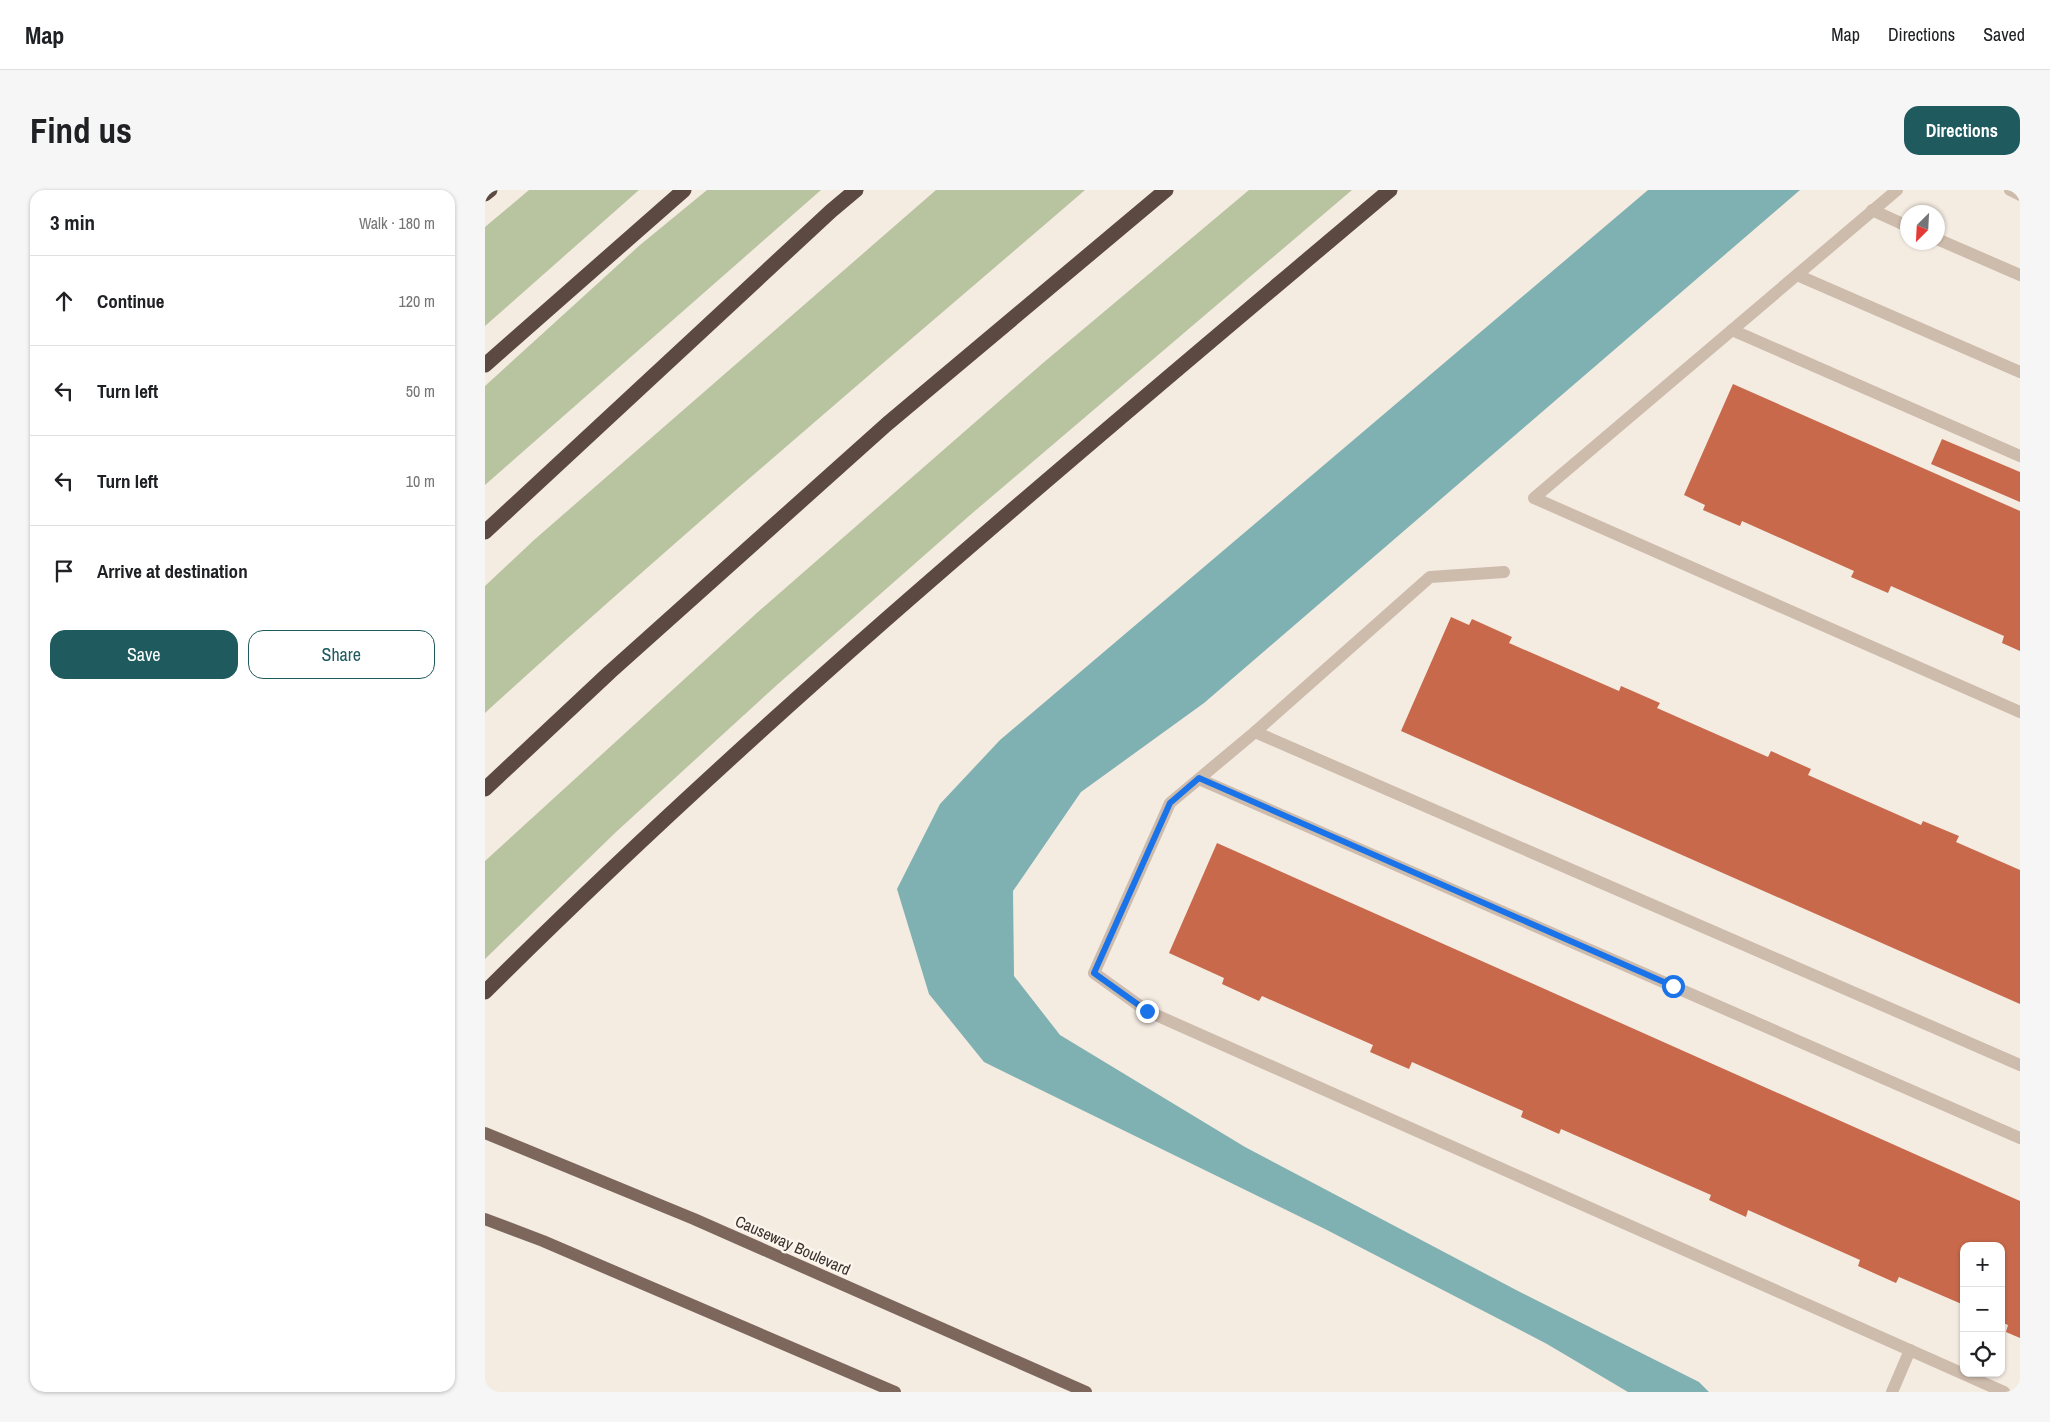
<!DOCTYPE html>
<meta charset="utf-8">
<style>
body{margin:0;font-family:"Archivo Narrow",sans-serif;background:#f6f6f6;color:#202124}
.controls{position:absolute;right:15px;bottom:15px;display:grid;overflow:hidden;border-radius:10px;box-shadow:0 1px 4px #0004}
.controls button{width:45px;height:45px;display:grid;place-items:center;padding:0;border:0;border-bottom:1px solid #e0e0e0;background:#fff;color:#202124;font:25px sans-serif}
.compass{position:absolute;left:1415px;top:15px;width:45px;height:45px;border-radius:50%;background:#fff;box-shadow:0 1px 4px #0004;rotate:204deg}
.stop{position:absolute;width:15px;height:15px;margin:-11px;border:4px solid #1a73e8;border-radius:50%;background:#fff}
.stop.end{background:#1a73e8;border-color:#fff;box-shadow:0 1px 5px #0008}
.list{margin:0;padding:0;list-style:none}
h2{display:flex;justify-content:space-between;align-items:center;height:65px;margin:0;padding:0 20px;font-size:21px}
h2 small{font-size:16px;font-weight:400;color:#757577}
.list li{display:grid;grid-template-columns:32px 1fr auto;gap:15px;align-items:center;box-sizing:border-box;height:90px;padding:0 20px;border-top:1px solid #e0e0e0}
.list b{display:block;font-size:19px;white-space:nowrap}
.list em{font-size:16px;font-style:normal;color:#757577}
.actions{display:flex;gap:10px;padding:15px 20px}
.actions a{flex:1;padding:11px 0;border:1px solid #1f5a5e;border-radius:15px;text-align:center;font-size:18px;color:#1f5a5e}
.actions .main{background:#1f5a5e;color:#fff}
.icon{flex:none;width:28px;height:28px;fill:none;stroke:currentColor;stroke-width:2;stroke-linecap:round;stroke-linejoin:round}
.map{position:relative;flex:none;width:1535px;height:1202px;overflow:hidden;border-radius:15px}
header{display:flex;align-items:center;gap:30px;box-sizing:border-box;height:70px;padding:0 25px;background:#fff;border-bottom:1px solid #e0e0e0}
header strong{font-size:24px}
nav{display:flex;gap:28px;margin-inline-start:auto;font-size:18px}
.intro{display:flex;align-items:center;justify-content:space-between;box-sizing:border-box;height:120px;padding:0 30px}
h1{margin:0;font-size:35px}
.button{padding:12px 22px;border-radius:15px;background:#1f5a5e;color:#fff;font-size:18px;font-weight:700}
main{display:flex;gap:30px;padding:0 30px}
aside{flex:1;background:#fff;border-radius:15px;box-shadow:0 1px 4px #0004}
.map>svg:first-child{display:block}
.green{fill:#b8c4a0}
.water{fill:#7fb0b2}
.building{fill:#c8694b}
.lines{fill:none;stroke-linecap:round;stroke-linejoin:round}
.minor{stroke:#cdbbac;stroke-width:12}
.major{stroke:#7d675c;stroke-width:12}
.highway{stroke:#5c4a42;stroke-width:15}
.route{stroke:#1a73e8;stroke-width:6}
.labels{text-anchor:middle;dominant-baseline:central;stroke-width:5;stroke-linejoin:round;paint-order:stroke}
.street-label{font-size:16px;fill:#3b302b;stroke:#fbf5ee}
</style>
<header>
<strong>Map</strong>
<nav><a>Map</a><a>Directions</a><a>Saved</a></nav>
</header>
<div class="intro"><h1>Find us</h1><a class="button">Directions</a></div>
<main>
<aside>
<h2>3 min<small>Walk · 180 m</small></h2>
<ul class="list">
<li><svg class="icon" aria-label="ahead" viewBox="0 0 24 24"><path d="M12 20V5M6 11l6-6 6 6"/></svg><div><b>Continue</b></div><em>120 m</em></li>
<li><svg class="icon" aria-label="left" viewBox="0 0 24 24"><path d="M17 20v-9H6M10 6l-5 5 5 5"/></svg><div><b>Turn left</b></div><em>50 m</em></li>
<li><svg class="icon" aria-label="left" viewBox="0 0 24 24"><path d="M17 20v-9H6M10 6l-5 5 5 5"/></svg><div><b>Turn left</b></div><em>10 m</em></li>
<li><svg class="icon" aria-label="arrive" viewBox="0 0 24 24"><path d="M6 21V4h12l-3 4 3 4H6"/></svg><div><b>Arrive at destination</b></div></li>
</ul>
<div class="actions"><a class="main">Save</a><a>Share</a></div>
</aside>
<div class="map">
<svg width="1535" height="1202" viewBox="0 0 1535 1202">
<rect width="100%" height="100%" fill="#f4ebe1"/>
<g class="green">
<polygon points="44,0 154,0 0,136 0,37"/>
<polygon points="222,0 336,0 0,295 0,196 155,55"/>
<path d="M451 0H600C399 173 196 344 0 523V396L49 350Z"/>
<polygon points="764,0 867,0 484,326 293,494 131,642 0,769 0,671 274,421 558,173"/>
</g>
<polygon class="water" points="1163,0 1315,0 719,513 596,602 528,701 529,786 575,845 760,957 1033,1101 1214,1192 1224,1202 1143,1202 1062,1154 840,1039 499,872 444,804 412,699 455,614 515,550"/>
<g class="building">
<polygon points="1248,194 1535,321 1535,461 1517,453 1519,446 1406,396 1403,403 1366,387 1369,381 1257,331 1255,336 1218,320 1220,315 1199,305"/>
<polygon points="1457,249 1535,282 1535,312 1446,274"/>
<polygon points="966,427 984,435 987,429 1027,447 1024,453 1134,501 1136,496 1175,513 1172,518 1283,567 1286,561 1326,579 1323,585 1436,635 1438,631 1474,646 1471,652 1535,680 1535,814 916,541"/>
<polygon points="732,653 1535,1011 1535,1148 1521,1142 1523,1135 1516,1132 1516,1056 1479,1056 1479,1115 1414,1087 1411,1093 1373,1076 1375,1070 1263,1020 1261,1027 1224,1010 1226,1005 1076,939 1074,944 1036,927 1038,921 927,872 924,879 885,862 888,855 777,806 774,811 737,794 739,788 684,763"/>
</g>
<g class="lines">
<g class="minor">
<polyline points="1412,0 1049,308 1535,522"/>
<polyline points="1525,0 1535,5"/>
<polyline points="1387,20 1422,36"/>
<polyline points="1452,49 1535,85"/>
<polyline points="1312,85 1535,182"/>
<polyline points="1247,140 1535,266"/>
<polyline points="1019,382 945,387 770,542 685,613 609,783 662,821 1519,1202"/>
<polyline points="770,542 1535,875"/>
<polyline points="714,589 1535,948"/>
<polyline points="1407,1202 1425,1160"/>
</g>
<g class="major">
<polyline points="0,943 209,1029 601,1202"/>
<polyline points="0,1029 58,1051 410,1202"/>
</g>
<g class="highway">
<polyline points="0,4 5,0"/>
<polyline points="0,175 199,0"/>
<polyline points="0,342 346,21 371,0"/>
<polyline points="0,599 125,482 402,234 681,0"/>
<path d="M0 802C286 517 597 260 905 0"/>
</g>
</g>
<g class="lines">
<polyline class="route" points="662,821 609,783 685,613 714,588 1188,796"/>
</g>
<g class="labels">
<g class="street-label">
<text transform="translate(308 1055) rotate(24)">Causeway Boulevard</text>
</g>
</g>
</svg>
<div class="controls">
<button>+</button>
<button>−</button>
<button><svg class="icon" aria-label="locate" viewBox="0 0 24 24"><circle cx="12" cy="12" r="6"/><path d="M12 2v4M12 18v4M2 12h4M18 12h4"/></svg></button>
</div>
<svg class="compass" viewBox="-18 -18 36 36"><path d="M0-13l5 13h-10z" fill="#e53935"/><path d="M0 13l5-13h-10z" fill="#757577"/></svg>
<div class="stop" style="left:1188px;top:796px"></div>
<div class="stop end" style="left:662px;top:821px"></div>
</div>
</main>
